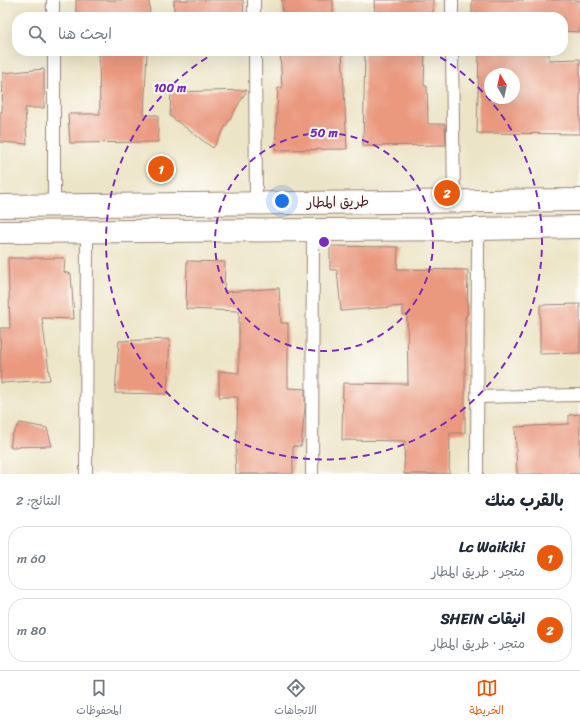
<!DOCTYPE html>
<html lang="ar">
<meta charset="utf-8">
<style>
body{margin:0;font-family:Sriracha,"Playpen Sans Arabic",sans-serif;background:#f6f6f7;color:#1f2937;direction:rtl}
.compass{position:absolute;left:484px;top:68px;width:36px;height:36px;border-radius:50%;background:#fff;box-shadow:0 4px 16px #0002;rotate:351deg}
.you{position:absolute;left:282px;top:201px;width:14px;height:14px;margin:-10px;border:3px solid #fff;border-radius:50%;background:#1a73e8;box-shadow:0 0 0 6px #1a73e833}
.badge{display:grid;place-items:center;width:26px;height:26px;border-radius:50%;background:#ea580c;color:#fff;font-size:13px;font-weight:700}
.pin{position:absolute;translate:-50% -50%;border:2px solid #fff;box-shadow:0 1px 4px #0006}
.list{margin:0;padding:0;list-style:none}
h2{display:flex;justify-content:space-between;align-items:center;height:52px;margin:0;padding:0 16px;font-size:17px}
h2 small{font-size:13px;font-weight:400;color:#747a83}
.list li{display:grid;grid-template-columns:26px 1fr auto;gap:12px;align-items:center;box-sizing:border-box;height:64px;margin:0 8px 8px;padding:0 8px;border:1px solid #e0e1e3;border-radius:16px}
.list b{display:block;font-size:15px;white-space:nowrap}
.list p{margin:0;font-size:13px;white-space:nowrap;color:#747a83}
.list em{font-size:13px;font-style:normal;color:#747a83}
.icon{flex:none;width:22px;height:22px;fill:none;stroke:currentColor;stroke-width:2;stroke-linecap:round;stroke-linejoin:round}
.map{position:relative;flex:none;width:580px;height:474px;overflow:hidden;direction:ltr}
.search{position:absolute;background:#fff;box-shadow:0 4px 16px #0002;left:12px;right:12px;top:12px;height:44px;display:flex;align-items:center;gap:10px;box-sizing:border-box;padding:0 14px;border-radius:16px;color:#747a83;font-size:15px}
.sheet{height:196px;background:#fff}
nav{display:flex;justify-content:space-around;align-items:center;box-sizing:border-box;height:56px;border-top:1px solid #e0e1e3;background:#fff;font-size:11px;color:#747a83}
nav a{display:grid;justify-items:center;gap:2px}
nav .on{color:#ea580c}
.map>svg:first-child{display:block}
.building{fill:#ea997f;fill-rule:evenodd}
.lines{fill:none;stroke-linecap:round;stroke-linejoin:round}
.street-casing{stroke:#9b8278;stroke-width:14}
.highway-casing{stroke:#9b8278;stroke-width:24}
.street{stroke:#fff;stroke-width:12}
.highway{stroke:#fff;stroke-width:22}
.ring{fill:none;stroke:#7b2cbf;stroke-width:2;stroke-dasharray:7 5}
.labels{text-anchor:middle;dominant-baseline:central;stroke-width:4;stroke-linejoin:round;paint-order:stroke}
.street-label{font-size:14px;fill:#4a1f2b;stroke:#fdfcf7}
.centre{fill:#7b2cbf;stroke:#fdfcf7;stroke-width:2}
.ring-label{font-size:12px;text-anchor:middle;font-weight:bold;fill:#7b2cbf;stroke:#fdfcf7;stroke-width:4;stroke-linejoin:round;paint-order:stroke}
</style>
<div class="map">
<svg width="580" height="474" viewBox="0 0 580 474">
<rect width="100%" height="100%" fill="#fdfcf7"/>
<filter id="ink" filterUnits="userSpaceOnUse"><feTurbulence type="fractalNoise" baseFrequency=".025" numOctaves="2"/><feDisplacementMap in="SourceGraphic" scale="8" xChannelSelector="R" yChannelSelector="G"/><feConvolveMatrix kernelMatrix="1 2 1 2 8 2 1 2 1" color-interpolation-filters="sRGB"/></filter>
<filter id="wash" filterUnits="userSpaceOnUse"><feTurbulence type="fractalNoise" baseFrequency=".012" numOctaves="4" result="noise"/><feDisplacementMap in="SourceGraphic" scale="16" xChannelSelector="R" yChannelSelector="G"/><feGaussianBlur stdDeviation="0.9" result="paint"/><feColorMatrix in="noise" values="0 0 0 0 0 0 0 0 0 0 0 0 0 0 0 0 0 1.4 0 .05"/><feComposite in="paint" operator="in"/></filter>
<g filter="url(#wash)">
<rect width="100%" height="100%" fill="#ece4c6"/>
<g id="blocks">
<g class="building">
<polygon points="76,0 149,0 150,17 76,17"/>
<polygon points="174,0 243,0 244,17 174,17"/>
<polygon points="282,0 333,0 333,17 283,17"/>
<polygon points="374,0 433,0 433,13 375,15"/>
<polygon points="472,0 580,0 580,32 563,31 564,17 472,17"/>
<polygon points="99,51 147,51 144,115 158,115 158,142 70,143 68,114 100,114"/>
<polygon points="280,51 342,51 347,149 275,150 278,88 282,88"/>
<polygon points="365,51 425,51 424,86 427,86 428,124 445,124 446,145 363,146"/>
<path d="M479 51H549V60L580 59V134L477 133ZM490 74H514V98H490Z"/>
<polygon points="44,69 44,108 25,108 27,144 0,142 0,112 2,112 3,73"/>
<polygon points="247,90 213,148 170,116 171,92"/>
<polygon points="330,246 398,247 397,269 468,270 467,316 465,316 465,433 450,433 449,474 404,474 405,441 342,440 343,383 408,384 407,315 403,315 403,306 341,311 337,270 330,270"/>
<polygon points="8,258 65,258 64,272 71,274 74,319 42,318 50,380 1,383 0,328 10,328"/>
<polygon points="187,261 225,262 224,292 279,288 281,323 288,323 288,388 305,389 305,407 301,446 293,446 293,474 236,474 235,455 236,455 238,397 219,397 219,371 239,373 239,311 186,309"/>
<polygon points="580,304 580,353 540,354 540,305"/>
<polygon points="170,339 167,394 115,393 119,341"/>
<polygon points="580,414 580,474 517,474 515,427 569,424 569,415"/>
<polygon points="20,423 47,428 52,446 10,447 12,435"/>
</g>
</g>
</g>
<g filter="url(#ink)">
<use href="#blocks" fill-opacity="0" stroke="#9b8278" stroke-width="1"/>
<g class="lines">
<defs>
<g id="street">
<polyline points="53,0 53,17"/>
<polyline points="254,0 254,17"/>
<polyline points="452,0 452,17"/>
<polyline points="54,51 54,206"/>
<polyline points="255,51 256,203"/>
<polyline points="452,51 454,201"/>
<polyline points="477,397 580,395"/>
<polyline points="86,474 87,232"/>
<polyline points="312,474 313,230"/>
<polyline points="477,474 478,229"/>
</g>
<g id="highway">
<polyline points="0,206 580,200"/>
<polyline points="0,232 478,229 580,227"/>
</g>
</defs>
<use href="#street" class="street-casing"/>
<use href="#highway" class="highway-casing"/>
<use href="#street" class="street"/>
<use href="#highway" class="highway"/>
</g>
</g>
<g class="ring">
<circle cx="324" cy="242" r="109"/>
<path d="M430 51A218 218 0 1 1 218 51"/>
</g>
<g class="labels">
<g class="street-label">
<text transform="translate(338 202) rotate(-1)">طريق المطار</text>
</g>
</g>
<circle cx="324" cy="242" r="6" class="centre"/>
<g class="ring-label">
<text x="170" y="92">100 m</text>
<text x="324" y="137">50 m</text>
</g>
</svg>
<svg class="compass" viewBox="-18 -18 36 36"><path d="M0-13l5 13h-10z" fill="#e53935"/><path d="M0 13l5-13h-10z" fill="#747a83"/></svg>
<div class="you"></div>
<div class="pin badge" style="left:161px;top:169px">1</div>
<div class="pin badge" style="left:447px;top:193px">2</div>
<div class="search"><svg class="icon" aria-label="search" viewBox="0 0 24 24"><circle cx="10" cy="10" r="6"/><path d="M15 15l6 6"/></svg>ابحث هنا</div>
</div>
<section class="sheet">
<h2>بالقرب منك<small>النتائج: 2</small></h2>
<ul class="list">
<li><span class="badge">1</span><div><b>Lc Waikiki</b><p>متجر · طريق المطار</p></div><em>60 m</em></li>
<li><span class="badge">2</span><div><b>انيقات SHEIN</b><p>متجر · طريق المطار</p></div><em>80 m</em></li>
</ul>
</section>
<nav>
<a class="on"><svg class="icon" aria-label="map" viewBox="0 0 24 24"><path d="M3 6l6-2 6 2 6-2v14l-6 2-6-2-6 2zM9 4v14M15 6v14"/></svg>الخريطة</a>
<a><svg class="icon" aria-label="directions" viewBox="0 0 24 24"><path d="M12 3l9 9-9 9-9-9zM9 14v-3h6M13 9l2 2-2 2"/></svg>الاتجاهات</a>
<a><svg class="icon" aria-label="saved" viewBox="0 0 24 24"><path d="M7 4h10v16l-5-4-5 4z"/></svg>المحفوظات</a>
</nav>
